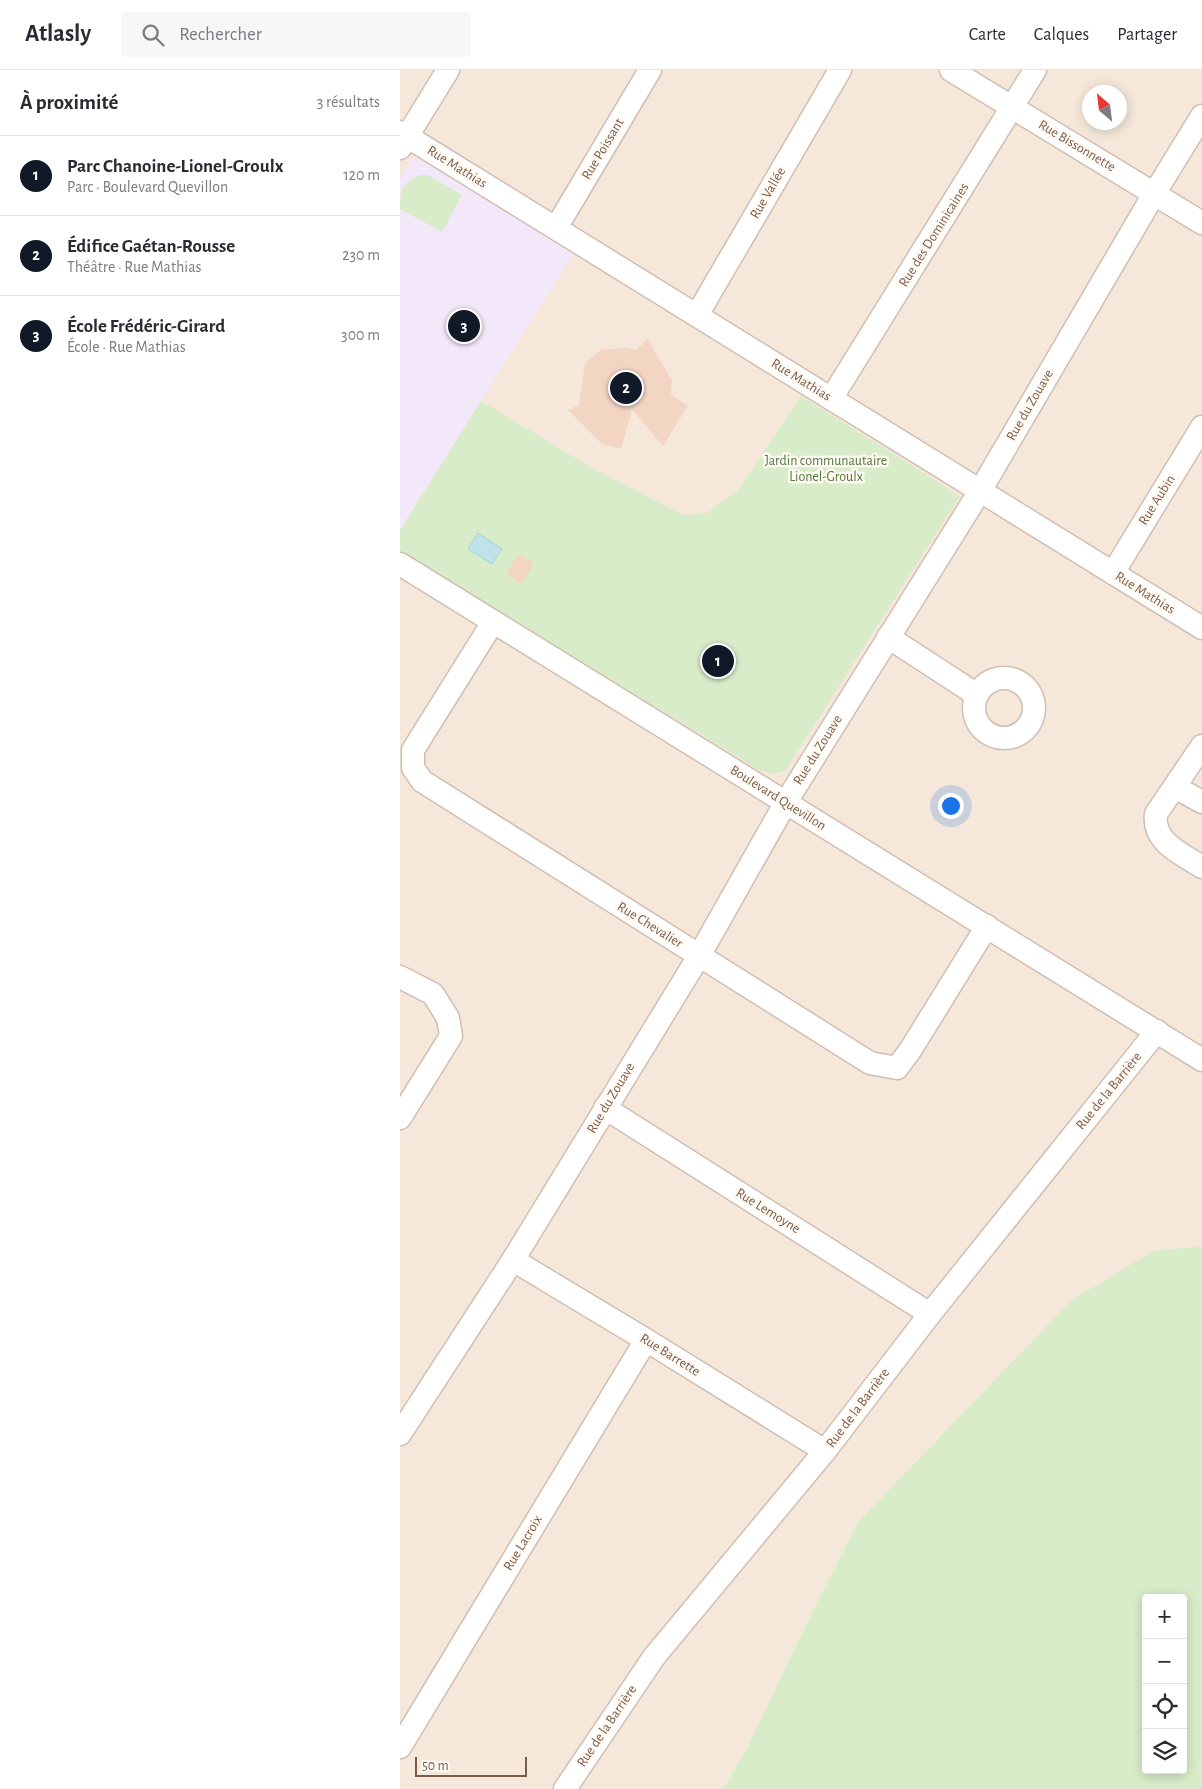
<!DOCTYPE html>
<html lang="fr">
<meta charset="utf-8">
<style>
body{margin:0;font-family:"Alegreya Sans",sans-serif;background:#f7f7f7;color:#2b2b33}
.controls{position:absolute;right:15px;bottom:15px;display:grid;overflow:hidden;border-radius:5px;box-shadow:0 2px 12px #0003}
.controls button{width:45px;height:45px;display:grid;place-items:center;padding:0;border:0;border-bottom:1px solid #e1e1e2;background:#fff;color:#2b2b33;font:25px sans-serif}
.compass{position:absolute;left:682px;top:15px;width:45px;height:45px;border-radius:50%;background:#fff;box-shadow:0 2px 12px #0003;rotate:332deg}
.scale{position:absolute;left:15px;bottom:12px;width:112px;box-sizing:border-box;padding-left:5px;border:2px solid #7a5c4d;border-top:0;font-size:14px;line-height:18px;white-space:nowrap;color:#7a5c4d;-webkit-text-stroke:4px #fffaf3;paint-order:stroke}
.you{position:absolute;left:550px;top:735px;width:18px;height:18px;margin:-12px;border:4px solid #fff;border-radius:50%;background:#1a73e8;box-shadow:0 0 0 8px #1a73e833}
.badge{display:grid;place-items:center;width:32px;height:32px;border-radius:50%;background:#111827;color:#fff;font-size:16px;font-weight:700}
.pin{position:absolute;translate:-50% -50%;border:2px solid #fff;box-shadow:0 1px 5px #0006}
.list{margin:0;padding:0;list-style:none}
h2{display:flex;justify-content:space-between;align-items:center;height:65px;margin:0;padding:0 20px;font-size:21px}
h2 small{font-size:16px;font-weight:400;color:#7c7c81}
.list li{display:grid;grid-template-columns:32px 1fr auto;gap:15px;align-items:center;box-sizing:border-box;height:80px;padding:0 20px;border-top:1px solid #e1e1e2}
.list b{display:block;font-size:19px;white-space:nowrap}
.list p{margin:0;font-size:16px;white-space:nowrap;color:#7c7c81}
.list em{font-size:16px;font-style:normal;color:#7c7c81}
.icon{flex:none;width:28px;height:28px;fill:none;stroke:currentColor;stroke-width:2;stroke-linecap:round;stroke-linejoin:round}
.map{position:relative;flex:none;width:802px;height:1719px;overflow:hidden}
header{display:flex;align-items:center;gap:30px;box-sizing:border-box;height:70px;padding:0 25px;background:#fff;border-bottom:1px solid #e1e1e2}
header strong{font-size:24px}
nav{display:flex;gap:28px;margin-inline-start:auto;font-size:18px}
.search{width:350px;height:45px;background:#f7f7f7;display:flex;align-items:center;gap:12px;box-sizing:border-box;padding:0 18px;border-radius:5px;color:#7c7c81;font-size:19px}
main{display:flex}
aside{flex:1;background:#fff}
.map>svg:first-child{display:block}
.residential{fill:#f5e8da;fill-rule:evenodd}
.education{fill:#f3e8fa}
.green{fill:#d8ecc9;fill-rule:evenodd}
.water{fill:#bfe3e8;stroke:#a5d3da}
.building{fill:#f3d5c3}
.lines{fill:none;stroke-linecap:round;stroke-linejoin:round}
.minor-casing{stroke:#d1beb0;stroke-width:25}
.minor{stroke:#fff;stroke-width:22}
.labels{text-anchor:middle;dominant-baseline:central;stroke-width:5;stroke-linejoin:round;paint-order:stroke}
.street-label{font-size:14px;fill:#7a5c4d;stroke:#fffaf3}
.park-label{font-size:14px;fill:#537a41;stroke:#fffaf3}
</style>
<header>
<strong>Atlasly</strong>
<div class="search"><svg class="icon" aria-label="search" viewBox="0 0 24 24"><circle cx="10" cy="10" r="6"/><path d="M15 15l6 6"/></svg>Rechercher</div>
<nav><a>Carte</a><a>Calques</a><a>Partager</a></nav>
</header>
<main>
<aside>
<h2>À proximité<small>3 résultats</small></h2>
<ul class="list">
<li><span class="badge">1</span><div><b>Parc Chanoine-Lionel-Groulx</b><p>Parc · Boulevard Quevillon</p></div><em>120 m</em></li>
<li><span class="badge">2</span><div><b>Édifice Gaétan-Rousse</b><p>Théâtre · Rue Mathias</p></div><em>230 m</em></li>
<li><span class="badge">3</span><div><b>École Frédéric-Girard</b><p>École · Rue Mathias</p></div><em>300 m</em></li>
</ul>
</aside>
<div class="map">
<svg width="802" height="1719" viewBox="0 0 802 1719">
<rect width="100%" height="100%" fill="#fdf6ec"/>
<path class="residential" d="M0 0H802V1176L753 1181 458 1452 415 1536 348 1676 323 1719H0ZM690 22H720V52H690Z"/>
<polygon class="education" points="14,86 175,181 0,460 0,109"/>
<g class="green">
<path d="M20 105H28L62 125 42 162 0 139C0 119 1 114 20 105Z"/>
<polygon points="401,326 560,426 385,701 374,704 361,701 0,482 0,460 81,331 197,401 284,445 307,443 338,420"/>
<path d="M802 1176V1719H323L348 1676 415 1536 458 1452 672 1230 753 1181ZM746 1528H783V1700H746Z"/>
</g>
<polygon class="water" points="78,463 102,479 92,494 68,479"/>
<g class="building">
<polygon points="247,269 272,310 271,325 288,336 263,376 232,339 221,379 202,374 168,340 179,335 185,293 201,280 225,278 237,280"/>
<polygon points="118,484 134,493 122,514 106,504"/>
</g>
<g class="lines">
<defs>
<g id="minor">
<polyline points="551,0 802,153"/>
<polyline points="0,62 802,558"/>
<polyline points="0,78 48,0"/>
<polyline points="156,158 250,0"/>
<polyline points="297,245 440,0"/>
<polyline points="431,329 635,0"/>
<polyline points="0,494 802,990"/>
<polyline points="713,503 802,357"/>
<polyline points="93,552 13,680 13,698 22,711 470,993 497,998 511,979 587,856"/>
<polyline points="488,567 577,625"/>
<circle cx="604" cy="638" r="30"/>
<path d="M802 676 756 744C752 772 782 784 802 797"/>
<polyline points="775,717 802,732"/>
<polyline points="0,907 33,924 48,948 51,966 0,1048"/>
<polyline points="205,1038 530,1244"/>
<polyline points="113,1190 246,1270 425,1381"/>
<polyline points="0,1364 113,1190 299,886 386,732 580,421 754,124 802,46"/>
<polyline points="0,1677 246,1270"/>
<polyline points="165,1719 254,1587 425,1381 530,1244 757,961"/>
</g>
</defs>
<use href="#minor" class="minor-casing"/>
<use href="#minor" class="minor"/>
</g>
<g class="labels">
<g class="street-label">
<text transform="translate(677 76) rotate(31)">Rue Bissonnette</text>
<text transform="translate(203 79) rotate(-59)">Rue Poissant</text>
<text transform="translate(57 97) rotate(32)">Rue Mathias</text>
<text transform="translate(368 123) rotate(-60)">Rue Vallée</text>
<text transform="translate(534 165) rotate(-58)">Rue des Dominicaines</text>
<text transform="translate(401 310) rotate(32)">Rue Mathias</text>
<text transform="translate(630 335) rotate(-60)">Rue du Zouave</text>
<text transform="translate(757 430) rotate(-58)">Rue Aubin</text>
<text transform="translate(745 523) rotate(32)">Rue Mathias</text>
<text transform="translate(418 680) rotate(-58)">Rue du Zouave</text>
<text transform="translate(378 728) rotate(32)">Boulevard Quevillon</text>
<text transform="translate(250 855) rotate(32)">Rue Chevalier</text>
<text transform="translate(709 1021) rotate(-51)">Rue de la Barrière</text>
<text transform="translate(211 1028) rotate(-59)">Rue du Zouave</text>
<text transform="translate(368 1141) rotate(32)">Rue Lemoyne</text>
<text transform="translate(270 1285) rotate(32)">Rue Barrette</text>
<text transform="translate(458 1338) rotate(-53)">Rue de la Barrière</text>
<text transform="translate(123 1473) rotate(-59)">Rue Lacroix</text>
<text transform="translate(207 1656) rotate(-56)">Rue de la Barrière</text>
</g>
<g class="park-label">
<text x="426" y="391">Jardin communautaire<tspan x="426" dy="16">Lionel-Groulx</tspan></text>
</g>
</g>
</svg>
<div class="controls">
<button>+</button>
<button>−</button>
<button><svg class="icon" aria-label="locate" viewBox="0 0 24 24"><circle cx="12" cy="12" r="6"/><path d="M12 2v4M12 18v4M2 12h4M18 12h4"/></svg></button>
<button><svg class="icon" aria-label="layers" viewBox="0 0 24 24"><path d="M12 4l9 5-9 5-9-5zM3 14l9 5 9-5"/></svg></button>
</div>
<svg class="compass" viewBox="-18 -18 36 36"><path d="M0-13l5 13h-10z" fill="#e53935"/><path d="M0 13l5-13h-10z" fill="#7c7c81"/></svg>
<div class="scale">50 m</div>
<div class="you"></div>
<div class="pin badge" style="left:318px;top:591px">1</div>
<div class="pin badge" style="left:226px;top:318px">2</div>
<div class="pin badge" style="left:64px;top:256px">3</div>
</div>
</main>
